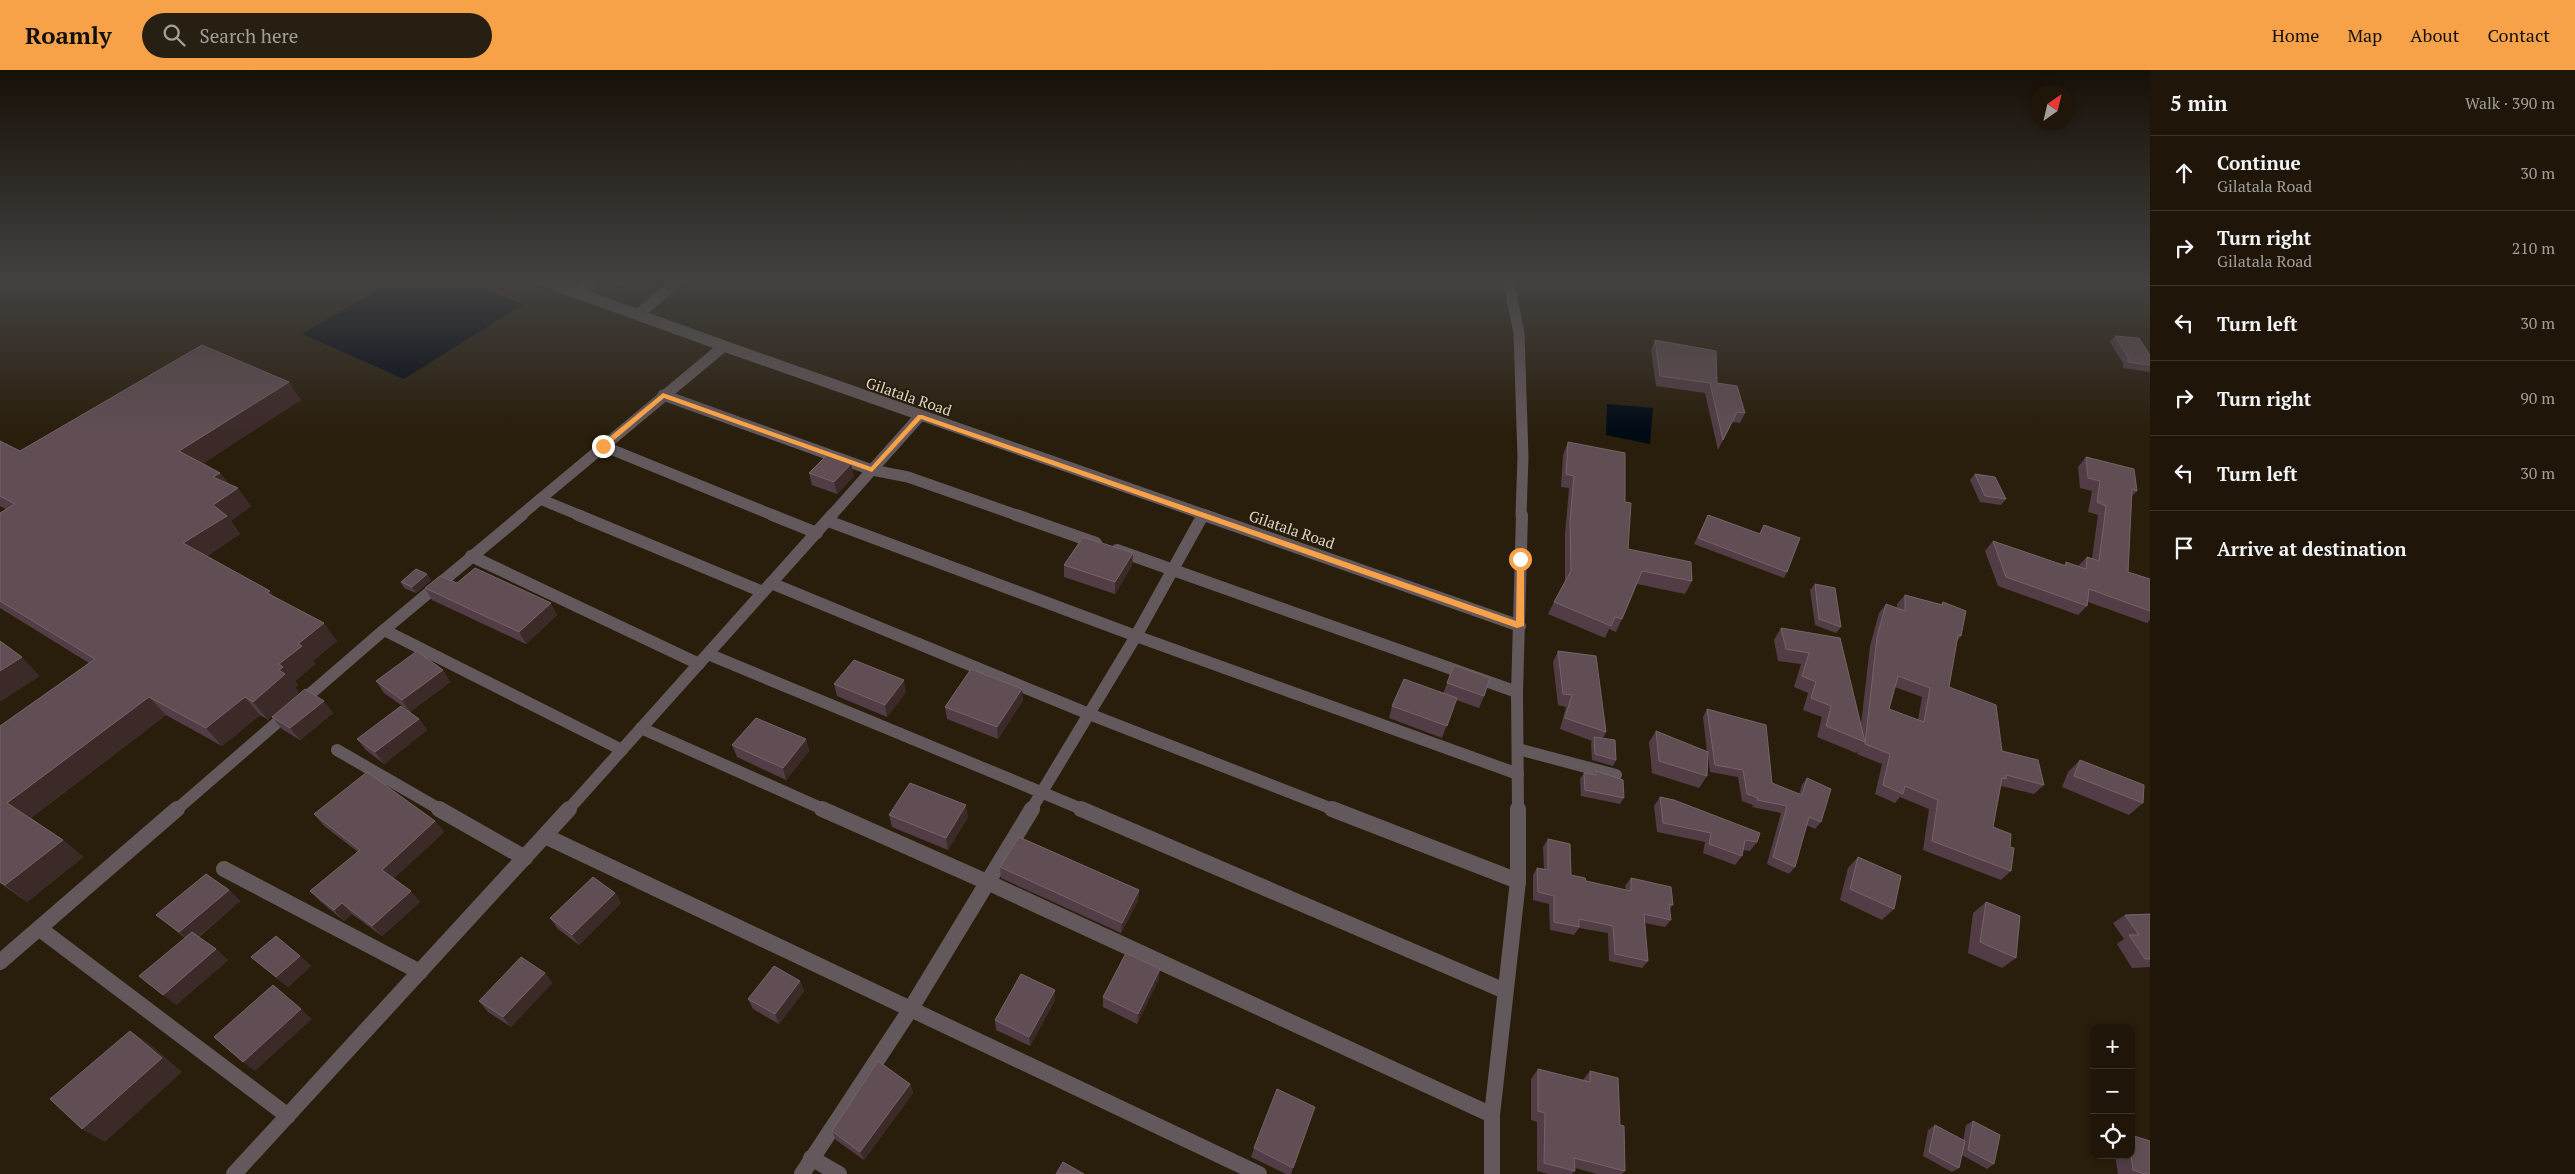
<!DOCTYPE html>
<meta charset="utf-8">
<style>
body{margin:0;font-family:"PT Serif",serif;background:#271f12;color:#f1f3f6}
.controls{position:absolute;right:15px;bottom:15px;display:grid;overflow:hidden;border-radius:10px;box-shadow:0 2px 8px #0003}
.controls button{width:45px;height:45px;display:grid;place-items:center;padding:0;border:0;border-bottom:1px solid #3c352a;background:#1f1609;color:#f1f3f6;font:25px sans-serif}
.compass{position:absolute;left:2030px;top:15px;width:45px;height:45px;border-radius:50%;background:#1f1609;box-shadow:0 2px 8px #0003;rotate:34deg}
.stop{position:absolute;width:15px;height:15px;margin:-11px;border:4px solid #f7a149;border-radius:50%;background:#fff}
.stop.end{background:#f7a149;border-color:#fff;box-shadow:0 1px 5px #0008}
.list{margin:0;padding:0;list-style:none}
h2{display:flex;justify-content:space-between;align-items:center;height:65px;margin:0;padding:0 20px;font-size:21px}
h2 small{font-size:16px;font-weight:400;color:#a19f9c}
.list li{display:grid;grid-template-columns:32px 1fr auto;gap:15px;align-items:center;box-sizing:border-box;height:75px;padding:0 20px;border-top:1px solid #3c352a}
.list b{display:block;font-size:19px;white-space:nowrap}
.list p{margin:0;font-size:16px;white-space:nowrap;color:#a19f9c}
.list em{font-size:16px;font-style:normal;color:#a19f9c}
.icon{flex:none;width:28px;height:28px;fill:none;stroke:currentColor;stroke-width:2;stroke-linecap:round;stroke-linejoin:round}
.map{position:relative;flex:none;width:2150px;height:1104px;overflow:hidden}
header{display:flex;align-items:center;gap:30px;box-sizing:border-box;height:70px;padding:0 25px;background:#f7a149;color:#111}
header strong{font-size:24px}
nav{display:flex;gap:28px;margin-inline-start:auto;font-size:18px}
.search{width:350px;height:45px;background:#271f12;display:flex;align-items:center;gap:12px;box-sizing:border-box;padding:0 18px;border-radius:28px;color:#a19f9c;font-size:19px}
main{display:flex}
aside{flex:1;background:#1f1609}
.map>svg:first-child{display:block}
.water{fill:#000a15}
.lines{fill:none;stroke-linecap:round;stroke-linejoin:round}
.lane{stroke:#63585b;stroke-width:11}
.street-far2{stroke:#63585b;stroke-width:11}
.street-far1{stroke:#63585b;stroke-width:12}
.street{stroke:#63585b;stroke-width:16}
.wall{fill:#523d46;fill-rule:evenodd}
.shaded-wall{fill:#3c2a29}
.building{fill:#614e54;stroke:#756367;fill-rule:evenodd}
.route{fill:#f7a149}
.labels{text-anchor:middle;dominant-baseline:central;stroke-width:4;stroke-linejoin:round;paint-order:stroke}
.street-label{font-size:15px;fill:#ddd6ca;stroke:#291e0c}
</style>
<header>
<strong>Roamly</strong>
<div class="search"><svg class="icon" aria-label="search" viewBox="0 0 24 24"><circle cx="10" cy="10" r="6"/><path d="M15 15l6 6"/></svg>Search here</div>
<nav><a>Home</a><a>Map</a><a>About</a><a>Contact</a></nav>
</header>
<main>
<div class="map">
<svg width="2150" height="1104" viewBox="0 0 2150 1104">
<rect width="100%" height="100%" fill="#291e0c"/>
<g class="water">
<polygon points="396,209 456,209 523,234 404,309 302,264"/>
<polygon points="1607,334 1653,338 1650,374 1606,365"/>
</g>
<g class="lines">
<polyline class="lane" points="639,244 680,209"/>
<g class="street-far2">
<polyline points="1508,209 1519,263 1523,387 1521,446"/>
<polyline points="580,223 593,209"/>
<polyline points="724,276 1208,446"/>
<polyline points="663,325 872,400 908,407 1019,446"/>
<polyline points="603,376 775,446"/>
<polyline points="540,429 581,446"/>
<polyline points="520,446 724,276 539,209"/>
<polyline points="831,446 920,346"/>
<polyline points="1202,446 1203,444"/>
</g>
<g class="street-far1">
<polyline points="578,445 763,522"/>
<polyline points="772,445 817,463"/>
<polyline points="1016,445 1096,473"/>
<polyline points="1204,445 1520,556"/>
<polyline points="828,451 1136,566 1518,704"/>
<polyline points="1117,480 1517,622 1518,740"/>
<polyline points="471,486 699,594"/>
<polyline points="771,513 1089,644 1335,740"/>
<polyline points="384,560 522,445"/>
<polyline points="708,584 1084,740"/>
<polyline points="1517,622 1522,445"/>
<polyline points="641,658 825,740"/>
<polyline points="1518,679 1616,705"/>
<polyline points="337,680 441,740"/>
<polyline points="176,740 384,560 622,680"/>
<polyline points="568,740 832,445"/>
<polyline points="1031,740 1136,566 1203,445"/>
</g>
<g class="street">
<polyline points="439,739 525,788"/>
<polyline points="822,739 987,812 1492,1045"/>
<polyline points="1081,739 1505,921"/>
<polyline points="1332,739 1518,811"/>
<polyline points="545,766 1259,1104"/>
<polyline points="224,799 420,902"/>
<polyline points="40,859 288,1046"/>
<polyline points="0,892 177,739"/>
<polyline points="811,1088 839,1104"/>
<polyline points="234,1104 569,739"/>
<polyline points="802,1104 910,940 1032,739"/>
<polyline points="1492,1104 1492,1045 1518,811 1518,739"/>
</g>
</g>
<g class="wall">
<polygon points="609,209 640,209 631,217 611,214"/>
<polygon points="1038,209 1056,209 1052,213"/>
<polygon points="2115,266 2150,285 2150,302 2123,298 2123,293 2110,272"/>
<polygon points="1655,270 1717,313 1745,343 1740,353 1732,352 1718,380 1705,323 1656,316 1651,280"/>
<polygon points="301,330 203,393 220,403 228,413 251,436 231,451 240,464 207,486 274,527 337,571 313,591 315,594 295,611 298,615 295,617 299,623 268,650 260,645 222,676 166,645 31,748 63,770 83,787 27,832 0,813 0,656 89,593 0,538 0,443 6,439 0,436 0,371 20,381"/>
<polygon points="1568,372 1625,432 1628,479 1692,511 1685,524 1637,514 1622,549 1616,562 1609,559 1605,568 1548,544 1554,532 1565,511 1565,464 1569,418 1561,417 1563,385"/>
<polygon points="2086,387 2137,421 2132,426 2128,502 2150,509 2150,550 2147,553 2088,532 2087,536 2078,545 1998,516 1985,481 1993,471 2064,495 2066,492 2078,496 2087,487 2092,488 2098,445 2088,442 2092,421 2080,418 2078,397"/>
<polygon points="809,403 854,406 837,424 812,415"/>
<polygon points="1975,404 2006,429 2001,435 1980,432 1970,410"/>
<polygon points="1708,445 1759,464 1764,455 1787,502 1784,508 1694,474"/>
<polygon points="1133,483 1132,495 1115,524 1064,507 1064,495"/>
<polygon points="427,504 431,510 416,523 404,518 401,512"/>
<polygon points="1815,514 1841,557 1836,563 1815,555 1810,520"/>
<polygon points="425,518 557,545 526,574 432,530"/>
<path d="M1905 525 1941 534 1943 532 1961 566 1957 571 1949 617 2002 681 2044 715 2034 724 2001 716 1993 757 2010 777 2011 801 2001 810 1923 780 1929 739 1900 727 1895 733 1875 724 1882 694 1857 684 1858 681 1856 683 1817 667 1822 647 1803 640 1808 623 1794 617 1801 594 1778 591 1774 570 1781 558 1840 568 1861 654 1870 576 1879 543 1886 534 1897 538V534ZM1895 617 1922 627 1918 650 1889 639Z"/>
<polygon points="1558,581 1606,662 1603,668 1616,690 1613,696 1592,690 1591,673 1592,671 1560,659 1566,637 1558,635 1553,592"/>
<polygon points="1454,595 1484,626 1479,638 1456,630 1442,668 1389,648 1392,636 1443,624"/>
<polygon points="443,600 450,612 410,642 419,649 427,660 384,694 366,680 357,669 408,640 384,623 376,611"/>
<polygon points="834,614 906,622 887,647 837,626"/>
<polygon points="1023,630 998,669 947,649 945,637"/>
<polygon points="1707,639 1772,713 1799,724 1802,715 1807,708 1821,752 1815,759 1806,755 1795,797 1789,804 1767,794 1781,743 1752,737 1753,735 1742,731 1738,707 1710,702 1708,685 1707,706 1699,718 1652,703 1649,672 1656,661 1707,682 1703,647"/>
<polygon points="333,643 300,670 282,659 272,647"/>
<polygon points="806,669 809,681 786,710 737,687 732,675"/>
<polygon points="2080,690 2143,733 2129,745 2062,717 2068,702"/>
<polygon points="1596,701 1624,728 1620,734 1581,726 1580,709 1584,703 1594,705"/>
<polygon points="1660,727 1757,772 1750,781 1743,780 1742,786 1735,795 1703,783 1705,772 1657,762 1654,736"/>
<polygon points="314,744 435,751 444,762 394,808 420,832 382,866 352,844 344,851 321,832 310,821 358,782 323,755"/>
<polygon points="889,745 968,747 948,780 892,757"/>
<polygon points="1548,769 1571,805 1586,811 1626,820 1625,816 1631,808 1673,835 1670,839 1671,850 1665,857 1645,853 1648,891 1642,898 1609,891 1608,863 1579,858 1574,865 1550,860 1549,834 1533,830 1533,805 1537,798 1544,799 1543,777"/>
<polygon points="1858,787 1894,839 1882,850 1840,830 1848,798"/>
<polygon points="1000,797 1139,820 1138,831 1121,863 1001,808"/>
<polygon points="229,820 240,831 199,867 228,890 176,935 185,868 156,845"/>
<polygon points="615,823 621,833 579,875 558,859 550,848"/>
<polygon points="1986,832 2016,888 2002,898 1968,883 1973,843"/>
<polygon points="2150,844 2150,897 2132,898 2117,874 2124,869 2113,853 2125,845"/>
<polygon points="300,886 311,896 288,917 263,897 251,887"/>
<polygon points="545,903 552,913 511,957 488,942 479,931"/>
<polygon points="1159,909 1137,954 1103,937 1103,927"/>
<polygon points="800,911 804,921 779,954 753,939 748,929"/>
<polygon points="1055,920 1055,930 1030,976 996,960 995,950"/>
<polygon points="1538,999 1583,1010 1590,1001 1620,1055 1625,1101 1622,1104 1597,1104 1575,1098 1575,1101 1572,1104 1548,1104 1537,1101 1537,1052 1531,1050 1531,1009"/>
<polygon points="910,1014 913,1023 864,1090 836,1070 832,1061"/>
<polygon points="1973,1051 1994,1094 1987,1099 1962,1085 1959,1098 1952,1102 1923,1086 1928,1060 1935,1055 1963,1071 1966,1055"/>
<polygon points="1254,1078 1293,1098 1291,1104 1286,1104 1251,1087"/>
<polygon points="2115,1085 2131,1085 2150,1104 2118,1104"/>
</g>
<g class="shaded-wall">
<polygon points="628,209 640,209 631,217"/>
<polygon points="1051,209 1056,209 1052,213"/>
<polygon points="289,312 301,330 193,400 179,381"/>
<polygon points="851,394 854,406 837,424 834,412"/>
<polygon points="220,403 233,421 238,418 251,436 231,451 240,464 198,492 183,473 213,435 213,407"/>
<polygon points="1133,483 1132,495 1115,524 1115,512"/>
<polygon points="427,504 431,510 416,523 412,517"/>
<polygon points="270,521 283,540 267,523"/>
<polygon points="551,533 557,545 526,574 519,562"/>
<polygon points="324,553 337,571 313,591 315,594 295,611 298,615 295,617 299,623 268,650 253,632 279,600 279,594 298,574"/>
<polygon points="22,587 40,606 0,632 0,601"/>
<polygon points="443,600 450,612 410,642 402,630"/>
<polygon points="904,610 906,622 887,647 885,635"/>
<polygon points="1022,619 1023,630 998,669 997,657"/>
<polygon points="149,627 166,645 28,750 7,733"/>
<polygon points="245,627 260,645 222,676 206,658"/>
<polygon points="324,631 333,643 300,670 290,658"/>
<polygon points="419,649 427,660 384,694 375,682"/>
<polygon points="806,669 809,681 786,710 783,698"/>
<polygon points="966,735 968,747 948,780 946,768"/>
<polygon points="435,751 444,762 391,811 382,800"/>
<polygon points="63,770 83,787 27,832 5,815"/>
<polygon points="229,820 240,831 191,873 179,862"/>
<polygon points="1139,820 1138,831 1121,863 1122,853"/>
<polygon points="411,821 420,832 382,866 372,856"/>
<polygon points="615,823 621,833 579,875 572,865"/>
<polygon points="342,833 352,844 344,851 334,840"/>
<polygon points="216,879 228,890 176,935 163,925"/>
<polygon points="300,886 311,896 288,917 276,907"/>
<polygon points="1160,899 1159,909 1137,954 1138,944"/>
<polygon points="545,903 552,913 511,957 503,947"/>
<polygon points="800,911 804,921 779,954 775,944"/>
<polygon points="1055,920 1055,930 1030,976 1029,967"/>
<polygon points="301,939 312,949 255,1001 243,992"/>
<polygon points="130,961 151,975 182,1002 105,1072 82,1059"/>
<polygon points="910,1014 913,1023 864,1090 860,1082"/>
</g>
<g class="building">
<polygon points="2115,266 2139,268 2150,285 2150,295 2128,292 2128,287"/>
<polygon points="1655,270 1716,281 1717,313 1737,316 1745,343 1737,342 1723,370 1710,313 1660,306"/>
<polygon points="202,275 289,312 179,381 220,403 213,407 238,418 213,435 227,446 183,473 270,521 267,523 324,553 298,574 302,576 279,594 283,597 279,600 285,604 253,632 245,627 206,658 149,627 7,733 63,770 5,815 0,812 0,656 95,589 0,531 0,443 15,434 0,426 0,371 20,381"/>
<polygon points="1568,372 1625,383 1625,432 1631,433 1628,479 1691,492 1692,511 1642,501 1622,549 1615,547 1611,556 1554,532 1571,501 1570,451 1574,406 1566,404"/>
<polygon points="827,385 851,394 834,412 809,403"/>
<polygon points="2086,387 2134,399 2137,421 2132,419 2128,502 2150,509 2150,541 2089,519 2087,536 2006,507 1993,471 2066,496 2066,492 2086,499 2087,487 2099,491 2106,436 2097,432 2100,411 2088,408"/>
<polygon points="1975,404 1995,407 2006,429 1985,426"/>
<polygon points="1708,445 1760,464 1764,455 1800,468 1787,502 1698,468"/>
<polygon points="1083,467 1133,483 1115,512 1064,495"/>
<polygon points="475,498 551,533 519,562 425,518 440,506 457,513"/>
<polygon points="416,499 427,504 412,517 401,512"/>
<polygon points="1815,514 1835,518 1841,557 1819,549"/>
<path d="M1905 525 1942 535 1943 532 1966 541 1961 566 1958 565 1949 617 1996 635 2002 681 2038 690 2044 715 2006 705V709L2002 708 1993 757 2011 764 2010 777 2014 778 2011 801 1932 771 1938 730 1905 716 1903 724 1883 715 1890 684 1865 674 1877 567 1886 534 1905 541ZM1898 606 1930 618 1924 652 1889 639Z"/>
<polygon points="1781,558 1840,568 1865,672 1826,656 1831,636 1811,628 1816,612 1802,606 1809,583 1786,579"/>
<polygon points="0,571 22,587 0,601"/>
<polygon points="417,581 443,600 402,630 376,611"/>
<polygon points="1558,581 1596,586 1606,662 1565,648 1572,625 1563,624"/>
<polygon points="854,590 904,610 885,635 834,614"/>
<polygon points="1454,595 1490,608 1484,626 1447,613"/>
<polygon points="971,599 1022,619 997,657 945,637"/>
<polygon points="1404,609 1457,628 1447,656 1392,636"/>
<polygon points="305,619 324,631 290,658 272,647"/>
<polygon points="401,636 419,649 375,682 357,669"/>
<polygon points="1707,639 1766,655 1772,713 1802,725 1807,708 1831,719 1821,752 1809,747 1795,797 1773,787 1787,736 1757,730 1758,728 1747,724 1743,700 1715,695"/>
<polygon points="756,648 806,669 783,698 732,675"/>
<polygon points="1656,661 1708,682 1707,706 1659,691"/>
<polygon points="1594,667 1615,670 1616,690 1595,684"/>
<polygon points="2080,690 2144,715 2143,733 2074,706"/>
<polygon points="1596,701 1623,710 1624,728 1585,720 1584,703 1596,705"/>
<polygon points="367,702 435,751 382,800 411,821 372,856 342,833 334,840 310,821 360,780 314,744"/>
<polygon points="910,713 966,735 946,768 889,745"/>
<polygon points="1660,727 1674,730 1760,763 1757,772 1745,770 1742,786 1709,774 1711,763 1663,753"/>
<polygon points="1019,767 1139,820 1122,853 1000,797"/>
<polygon points="1548,769 1570,774 1571,805 1585,808 1586,811 1631,821 1631,808 1671,817 1673,835 1669,834 1671,850 1644,844 1648,891 1615,884 1613,856 1579,849 1579,857 1554,852 1554,826 1538,822 1537,798 1548,800"/>
<polygon points="1858,787 1901,806 1894,839 1850,819"/>
<polygon points="206,804 229,820 179,862 156,845"/>
<polygon points="593,807 615,823 572,865 550,848"/>
<polygon points="1986,832 2020,846 2016,888 1980,872"/>
<polygon points="2150,844 2150,889 2145,889 2129,865 2139,865 2125,845"/>
<polygon points="192,862 216,879 163,925 139,906"/>
<polygon points="276,866 300,886 276,907 251,887"/>
<polygon points="1126,883 1160,899 1138,944 1103,927"/>
<polygon points="521,887 545,903 503,947 479,931"/>
<polygon points="774,896 800,911 775,944 748,929"/>
<polygon points="1021,904 1055,920 1029,967 995,950"/>
<polygon points="273,915 301,939 243,992 214,967"/>
<polygon points="130,961 162,988 82,1059 50,1029"/>
<polygon points="878,991 910,1014 860,1082 832,1061"/>
<polygon points="1538,999 1590,1012 1590,1001 1618,1008 1620,1055 1624,1056 1625,1101 1574,1088 1575,1101 1544,1093 1545,1043 1538,1041"/>
<polygon points="1277,1019 1315,1037 1293,1098 1254,1078"/>
<polygon points="1973,1051 2000,1065 1994,1094 1968,1080"/>
<polygon points="1935,1055 1965,1071 1959,1098 1929,1082"/>
<polygon points="2131,1065 2150,1071 2150,1104 2145,1104 2133,1100 2131,1085"/>
<polygon points="1063,1092 1084,1104 1056,1104"/>
</g>
<linearGradient id="sky" x2="0" y2="1"><stop stop-color="#171007"/><stop offset="0.58" stop-color="#434140"/><stop offset="1" stop-color="#434140" stop-opacity="0"/></linearGradient>
<rect width="2150" height="363" fill="url(#sky)"/>
<polygon class="route" points="663,323 871,397 918,345 922,345 1516,551 1517,489 1520,486 1524,489 1524,556 1517,558 921,349 872,402 664,328 606,377 601,377 601,374"/>
<g class="labels">
<g class="street-label">
<text transform="translate(909 326) rotate(19)">Gilatala Road</text>
<text transform="translate(1292 459) rotate(19)">Gilatala Road</text>
</g>
</g>
</svg>
<div class="controls">
<button>+</button>
<button>−</button>
<button><svg class="icon" aria-label="locate" viewBox="0 0 24 24"><circle cx="12" cy="12" r="6"/><path d="M12 2v4M12 18v4M2 12h4M18 12h4"/></svg></button>
</div>
<svg class="compass" viewBox="-18 -18 36 36"><path d="M0-13l5 13h-10z" fill="#e53935"/><path d="M0 13l5-13h-10z" fill="#a19f9c"/></svg>
<div class="stop" style="left:1520px;top:489px"></div>
<div class="stop end" style="left:603px;top:376px"></div>
</div>
<aside>
<h2>5 min<small>Walk · 390 m</small></h2>
<ul class="list">
<li><svg class="icon" aria-label="ahead" viewBox="0 0 24 24"><path d="M12 20V5M6 11l6-6 6 6"/></svg><div><b>Continue</b><p>Gilatala Road</p></div><em>30 m</em></li>
<li><svg class="icon" aria-label="right" viewBox="0 0 24 24"><path d="M7 20v-9h11M14 6l5 5-5 5"/></svg><div><b>Turn right</b><p>Gilatala Road</p></div><em>210 m</em></li>
<li><svg class="icon" aria-label="left" viewBox="0 0 24 24"><path d="M17 20v-9H6M10 6l-5 5 5 5"/></svg><div><b>Turn left</b></div><em>30 m</em></li>
<li><svg class="icon" aria-label="right" viewBox="0 0 24 24"><path d="M7 20v-9h11M14 6l5 5-5 5"/></svg><div><b>Turn right</b></div><em>90 m</em></li>
<li><svg class="icon" aria-label="left" viewBox="0 0 24 24"><path d="M17 20v-9H6M10 6l-5 5 5 5"/></svg><div><b>Turn left</b></div><em>30 m</em></li>
<li><svg class="icon" aria-label="arrive" viewBox="0 0 24 24"><path d="M6 21V4h12l-3 4 3 4H6"/></svg><div><b>Arrive at destination</b></div></li>
</ul>
</aside>
</main>
